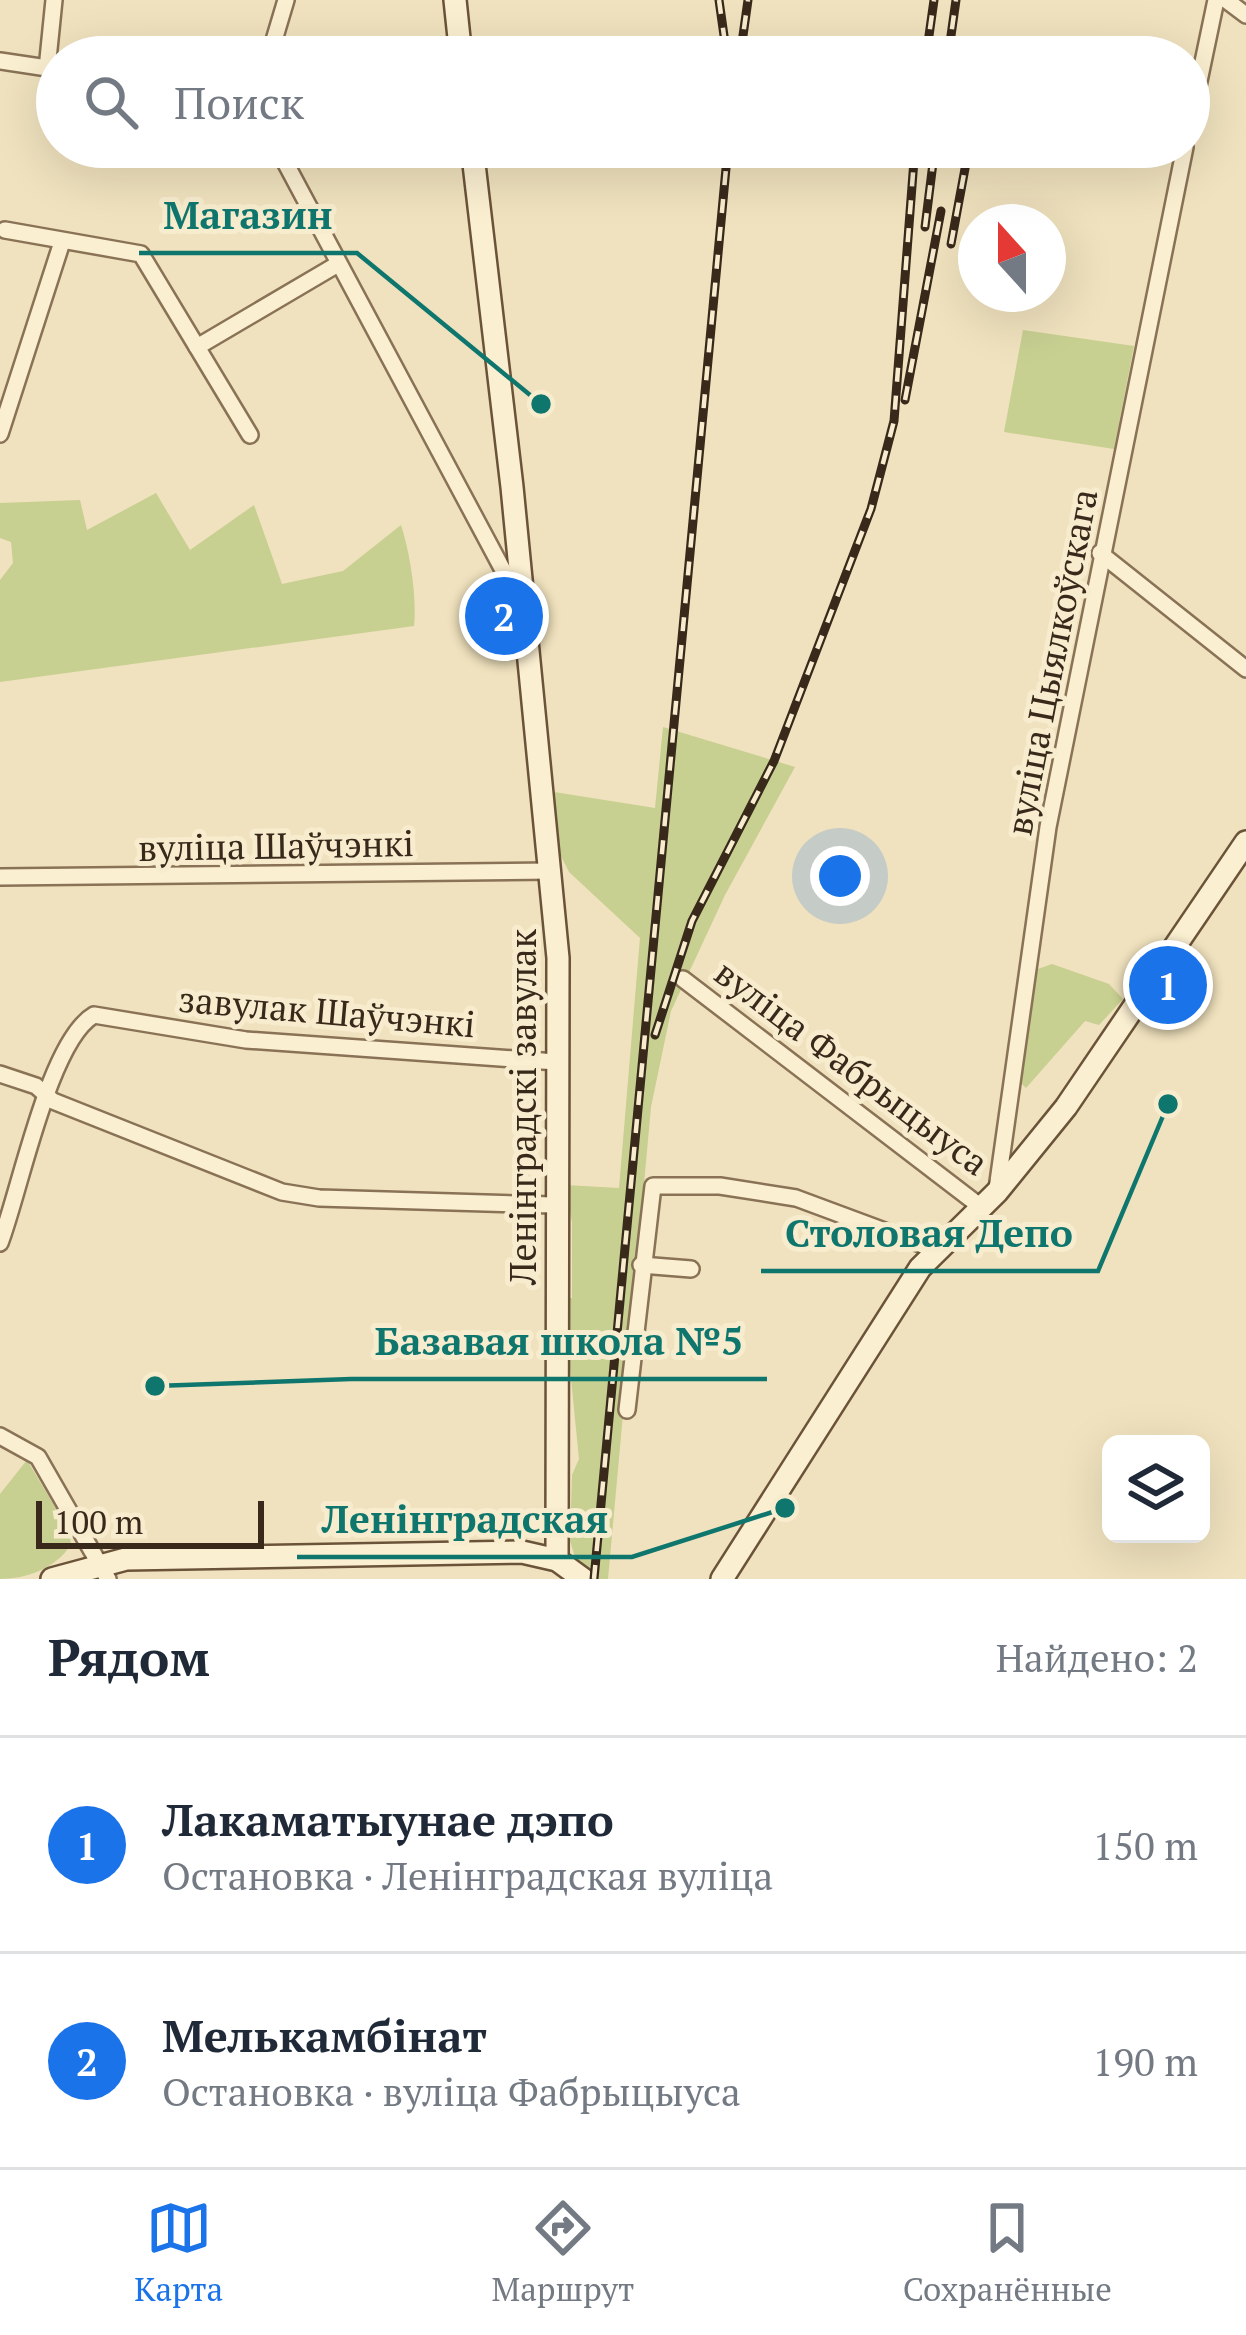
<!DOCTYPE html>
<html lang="ru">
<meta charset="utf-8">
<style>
body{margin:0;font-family:"PT Serif",serif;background:#f6f6f7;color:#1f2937}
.controls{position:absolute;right:36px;bottom:36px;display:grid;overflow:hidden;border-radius:18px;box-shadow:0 12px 48px #0002}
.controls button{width:108px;height:108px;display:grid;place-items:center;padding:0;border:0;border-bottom:3px solid #e0e1e3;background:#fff;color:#1f2937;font:60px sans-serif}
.compass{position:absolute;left:958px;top:204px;width:108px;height:108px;border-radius:50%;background:#fff;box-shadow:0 12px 48px #0002;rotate:339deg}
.scale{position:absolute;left:36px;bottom:30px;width:228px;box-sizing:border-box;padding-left:12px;border:6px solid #38291b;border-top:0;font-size:33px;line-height:42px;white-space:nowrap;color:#38291b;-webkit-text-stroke:9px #f7ecce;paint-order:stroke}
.you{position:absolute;left:840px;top:876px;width:42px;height:42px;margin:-30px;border:9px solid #fff;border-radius:50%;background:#1a73e8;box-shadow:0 0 0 18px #1a73e833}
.badge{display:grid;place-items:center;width:78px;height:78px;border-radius:50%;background:#1a73e8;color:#fff;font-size:39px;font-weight:700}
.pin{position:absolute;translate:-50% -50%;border:6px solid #fff;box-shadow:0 3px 12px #0006}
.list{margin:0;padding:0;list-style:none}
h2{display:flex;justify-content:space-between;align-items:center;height:156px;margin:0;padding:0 48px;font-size:51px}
h2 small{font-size:39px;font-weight:400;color:#747a83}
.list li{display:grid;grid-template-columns:78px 1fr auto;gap:36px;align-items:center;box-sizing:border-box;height:216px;padding:0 48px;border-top:3px solid #e0e1e3}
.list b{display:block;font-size:45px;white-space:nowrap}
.list p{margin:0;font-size:39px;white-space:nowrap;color:#747a83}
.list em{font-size:39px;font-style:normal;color:#747a83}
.icon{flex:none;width:66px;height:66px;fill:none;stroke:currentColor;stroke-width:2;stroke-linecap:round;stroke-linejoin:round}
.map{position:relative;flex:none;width:1246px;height:1579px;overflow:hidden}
.search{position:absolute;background:#fff;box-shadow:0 12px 48px #0002;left:36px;right:36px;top:36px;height:132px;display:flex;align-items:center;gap:30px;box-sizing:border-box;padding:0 42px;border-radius:66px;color:#747a83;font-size:45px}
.sheet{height:588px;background:#fff}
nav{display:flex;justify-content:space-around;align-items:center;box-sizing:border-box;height:168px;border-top:3px solid #e0e1e3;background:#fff;font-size:33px;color:#747a83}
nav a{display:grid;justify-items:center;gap:6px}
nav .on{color:#1a73e8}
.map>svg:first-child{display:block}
.green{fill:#c7cf91}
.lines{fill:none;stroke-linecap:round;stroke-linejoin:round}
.street-casing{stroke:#897256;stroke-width:20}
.secondary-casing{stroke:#6b5339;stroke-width:26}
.street{stroke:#fbefd1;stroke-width:15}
.secondary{stroke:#fbefd1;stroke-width:21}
.rail-casing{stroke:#38291b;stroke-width:9}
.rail{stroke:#f7ecce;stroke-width:4.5;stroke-dasharray:14;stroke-linecap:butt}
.labels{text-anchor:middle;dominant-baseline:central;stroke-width:10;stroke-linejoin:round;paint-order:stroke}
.street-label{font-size:36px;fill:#38291b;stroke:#f7ecce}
.leader{fill:none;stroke:#0f766e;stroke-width:4.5}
.callout-dot{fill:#0f766e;stroke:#f7ecce;stroke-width:4.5}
.callout-label{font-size:39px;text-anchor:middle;font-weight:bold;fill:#0f766e;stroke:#f7ecce;stroke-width:10;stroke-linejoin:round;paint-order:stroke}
</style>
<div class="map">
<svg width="1246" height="1579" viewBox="0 0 1246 1579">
<rect width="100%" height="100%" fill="#f0e2be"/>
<g class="green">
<polygon points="1023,330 1134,346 1114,449 1004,432"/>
<path d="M156 493 190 550 254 505 282 584 343 571 401 525C410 553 417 596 414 626L0 682V580L13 563 11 542 0 538V503L80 500 87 530Z"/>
<polygon points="663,727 795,767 725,895 671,1011 651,1107 608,1579 599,1579 575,1557 570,1541 572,1475 579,1459 563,1298 572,1298 572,1222 565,1185 619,1188 640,938 569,872 559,852 554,792 655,808"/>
<polygon points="1052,964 1109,984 1123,999 1099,1025 1085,1021 1026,1088 1019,1081 1035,970"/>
<path d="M27 1460 69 1530 71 1544C57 1568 26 1579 0 1579V1494Z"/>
</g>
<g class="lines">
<defs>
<g id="street">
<polyline points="1226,0 1246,15"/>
<polyline points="269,57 286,0"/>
<polyline points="273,57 459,48"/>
<polyline points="0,61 54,69"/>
<polyline points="47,69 54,0"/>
<polyline points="1189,129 1216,0"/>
<polyline points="277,147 519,600"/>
<polyline points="5,230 141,254 250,435"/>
<polyline points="197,347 338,264"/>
<polyline points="0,434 62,242"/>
<polyline points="1100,553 1246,669"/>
<polyline points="0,877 552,871"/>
<polyline points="683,979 981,1207"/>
<polyline points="0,1074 36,1086 53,1101 282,1192 319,1198 553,1205"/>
<polyline points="997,1189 1048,827 1185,147"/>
<path d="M0 1243C20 1191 49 1041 94 1015L246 1040 556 1062"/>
<polyline points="641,1265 691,1269"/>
<polyline points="627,1410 653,1186 720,1186 796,1198 936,1250"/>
<polyline points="0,1436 38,1457 108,1579"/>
</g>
<g id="secondary">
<polyline points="455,0 461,57"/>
<polyline points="472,147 512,487 558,958 557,1560"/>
<polyline points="52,1579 126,1559 522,1552 557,1560 583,1579"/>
<polyline points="722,1579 920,1268 997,1192 1066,1107 1246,842"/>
</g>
</defs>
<use href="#street" class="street-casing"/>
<use href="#secondary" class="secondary-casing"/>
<use href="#street" class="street"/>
<use href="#secondary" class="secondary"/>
<defs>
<g id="rail">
<polyline points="719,0 727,57"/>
<polyline points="740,57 748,0"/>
<polyline points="926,57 934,0"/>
<polyline points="948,57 956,0"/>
<polyline points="925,227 935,147"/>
<polyline points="951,244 969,147"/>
<polyline points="905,400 941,211"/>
<polyline points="655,1035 692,921 774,761 871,509 894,421 915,147"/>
<polyline points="594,1579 728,147"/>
</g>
</defs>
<use href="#rail" class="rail-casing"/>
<use href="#rail" class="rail"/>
</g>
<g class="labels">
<g class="street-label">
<text transform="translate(1051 662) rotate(-79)">вуліца Цыялкоўскага</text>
<text transform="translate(276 845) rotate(-1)">вуліца Шаўчэнкі</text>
<text transform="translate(327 1011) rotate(5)">завулак Шаўчэнкі</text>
<text transform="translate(852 1067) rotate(37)">вуліца Фабрыцыуса</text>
<text transform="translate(522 1107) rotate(-90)">Ленінградскі завулак</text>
</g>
</g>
<path class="leader" d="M541 404L357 253H139M1168 1104L1098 1271H761M155 1386L351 1379H767M785 1508L632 1557H297"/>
<g class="callout-dot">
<circle cx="541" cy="404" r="12"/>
<circle cx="1168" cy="1104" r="12"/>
<circle cx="155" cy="1386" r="12"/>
<circle cx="785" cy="1508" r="12"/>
</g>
<g class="callout-label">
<text x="248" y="229">Магазин</text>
<text x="929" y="1247">Столовая Депо</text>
<text x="559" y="1355">Базавая школа №5</text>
<text x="465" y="1533">Ленінградская</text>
</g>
</svg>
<div class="controls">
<button><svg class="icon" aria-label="layers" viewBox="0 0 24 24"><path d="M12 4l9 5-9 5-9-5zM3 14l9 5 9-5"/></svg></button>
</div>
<svg class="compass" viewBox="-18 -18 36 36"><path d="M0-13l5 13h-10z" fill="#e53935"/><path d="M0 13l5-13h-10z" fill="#747a83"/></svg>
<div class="scale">100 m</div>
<div class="you"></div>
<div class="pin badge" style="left:1168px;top:985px">1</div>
<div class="pin badge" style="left:504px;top:616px">2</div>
<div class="search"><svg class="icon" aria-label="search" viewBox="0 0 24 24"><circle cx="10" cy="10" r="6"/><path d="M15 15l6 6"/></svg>Поиск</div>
</div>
<section class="sheet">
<h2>Рядом<small>Найдено: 2</small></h2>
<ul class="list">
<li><span class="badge">1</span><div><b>Лакаматыунае дэпо</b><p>Остановка · Ленінградская вуліца</p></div><em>150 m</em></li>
<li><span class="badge">2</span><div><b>Мелькамбінат</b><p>Остановка · вуліца Фабрыцыуса</p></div><em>190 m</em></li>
</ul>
</section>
<nav>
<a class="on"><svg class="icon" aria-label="map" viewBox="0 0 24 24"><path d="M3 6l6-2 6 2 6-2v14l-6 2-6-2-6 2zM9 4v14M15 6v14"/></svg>Карта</a>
<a><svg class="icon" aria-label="directions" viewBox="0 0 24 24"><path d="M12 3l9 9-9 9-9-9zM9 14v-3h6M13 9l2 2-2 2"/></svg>Маршрут</a>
<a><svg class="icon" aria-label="saved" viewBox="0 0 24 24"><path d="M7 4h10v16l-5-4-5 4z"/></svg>Сохранённые</a>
</nav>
